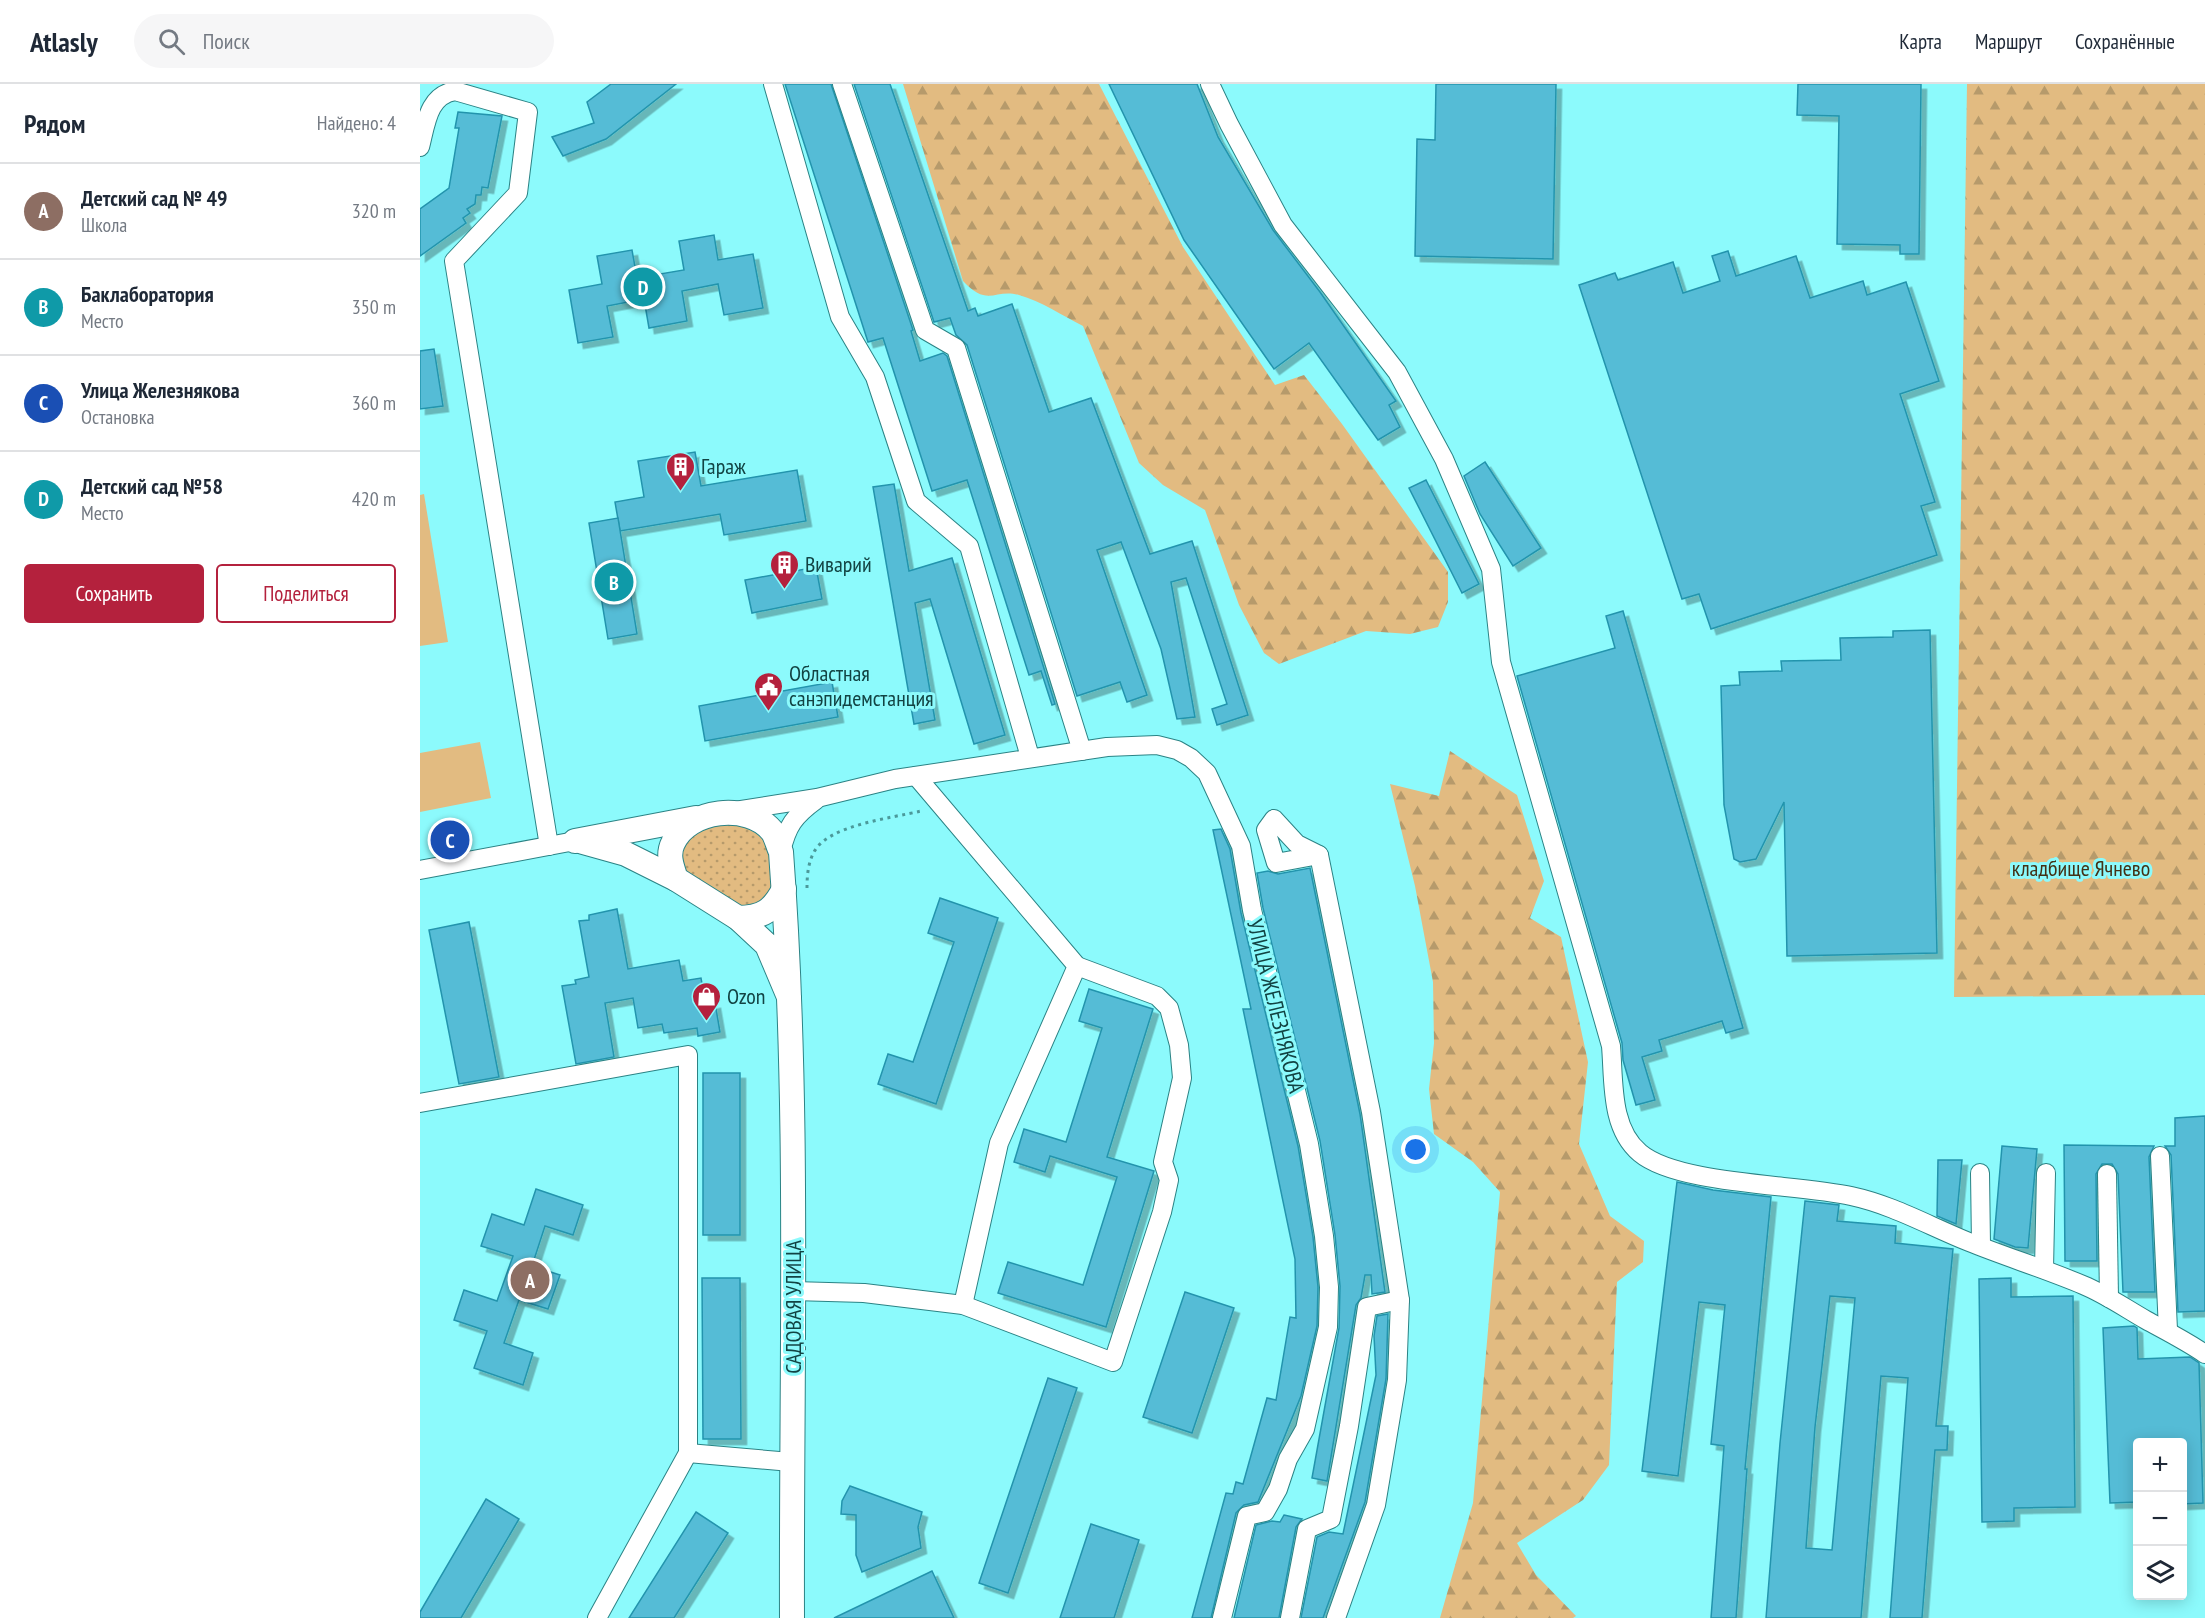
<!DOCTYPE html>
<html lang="ru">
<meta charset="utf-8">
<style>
body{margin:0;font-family:"PT Sans Narrow",sans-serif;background:#f6f6f7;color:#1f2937}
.controls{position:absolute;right:18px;bottom:18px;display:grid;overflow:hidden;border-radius:6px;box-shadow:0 3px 15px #0003}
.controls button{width:54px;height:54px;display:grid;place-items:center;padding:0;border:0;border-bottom:2px solid #e0e1e3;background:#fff;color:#1f2937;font:30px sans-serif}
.you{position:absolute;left:996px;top:1066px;width:21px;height:21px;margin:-15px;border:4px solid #fff;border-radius:50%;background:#1a73e8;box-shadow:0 0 0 9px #1a73e833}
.badge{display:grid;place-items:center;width:39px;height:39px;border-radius:50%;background:#b4213d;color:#fff;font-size:20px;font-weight:700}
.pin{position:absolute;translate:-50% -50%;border:3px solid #fff;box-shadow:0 2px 6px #0006}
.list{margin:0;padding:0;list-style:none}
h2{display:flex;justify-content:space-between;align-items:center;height:78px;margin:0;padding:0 24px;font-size:26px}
h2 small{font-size:20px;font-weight:400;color:#747a83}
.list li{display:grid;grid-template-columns:39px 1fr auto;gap:18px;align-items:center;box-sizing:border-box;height:96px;padding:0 24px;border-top:2px solid #e0e1e3}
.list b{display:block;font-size:22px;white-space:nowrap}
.list p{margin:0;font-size:20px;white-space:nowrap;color:#747a83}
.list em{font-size:20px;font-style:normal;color:#747a83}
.actions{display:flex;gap:12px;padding:18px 24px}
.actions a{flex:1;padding:14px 0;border:2px solid #b4213d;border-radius:6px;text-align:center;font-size:21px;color:#b4213d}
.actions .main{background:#b4213d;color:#fff}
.icon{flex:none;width:33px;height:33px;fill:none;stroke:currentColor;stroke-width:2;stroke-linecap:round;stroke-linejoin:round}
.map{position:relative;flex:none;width:1785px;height:1534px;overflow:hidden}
header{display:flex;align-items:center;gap:36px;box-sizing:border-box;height:84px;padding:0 30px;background:#fff;border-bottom:2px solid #e0e1e3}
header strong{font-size:28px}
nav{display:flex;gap:33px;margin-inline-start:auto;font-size:21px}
.search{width:420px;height:54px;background:#f6f6f7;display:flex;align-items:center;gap:15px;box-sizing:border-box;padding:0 21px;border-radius:33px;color:#747a83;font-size:22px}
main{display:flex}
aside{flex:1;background:#fff}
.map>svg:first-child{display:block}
.grass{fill:url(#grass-dots)}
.forest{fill:url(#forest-firs)}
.pitch{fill:#e2bb81}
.building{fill:#55bcd6;stroke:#2394ad;stroke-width:1.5;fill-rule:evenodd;filter:url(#shadow)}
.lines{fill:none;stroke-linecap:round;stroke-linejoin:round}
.minor-casing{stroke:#2b8385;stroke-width:20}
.major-casing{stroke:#2b8385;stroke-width:26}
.path{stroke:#4b999a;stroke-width:3;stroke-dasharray:3 4.5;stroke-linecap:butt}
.minor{stroke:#fff;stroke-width:18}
.major{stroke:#fff;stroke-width:24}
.labels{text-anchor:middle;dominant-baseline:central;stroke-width:6;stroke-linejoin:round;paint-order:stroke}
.poi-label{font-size:22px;fill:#124343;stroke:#8cfafc;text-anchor:start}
.park-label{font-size:22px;fill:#433115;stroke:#8cfafc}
.street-label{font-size:22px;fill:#124343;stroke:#8cfafc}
</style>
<header>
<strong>Atlasly</strong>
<div class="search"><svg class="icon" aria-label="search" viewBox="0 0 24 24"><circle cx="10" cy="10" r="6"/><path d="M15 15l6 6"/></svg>Поиск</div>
<nav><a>Карта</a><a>Маршрут</a><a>Сохранённые</a></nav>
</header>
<main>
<aside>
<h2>Рядом<small>Найдено: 4</small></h2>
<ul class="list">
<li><span class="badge" style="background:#8d6e63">A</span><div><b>Детский сад № 49</b><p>Школа</p></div><em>320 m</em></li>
<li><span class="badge" style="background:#0f9aa8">B</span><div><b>Баклаборатория</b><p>Место</p></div><em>350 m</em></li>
<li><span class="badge" style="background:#1a4fb4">C</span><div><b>Улица Железнякова</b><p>Остановка</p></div><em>360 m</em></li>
<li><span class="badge" style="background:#0f9aa8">D</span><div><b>Детский сад №58</b><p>Место</p></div><em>420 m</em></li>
</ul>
<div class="actions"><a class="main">Сохранить</a><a>Поделиться</a></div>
</aside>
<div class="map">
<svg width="1785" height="1534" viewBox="0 0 1785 1534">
<defs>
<pattern id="grass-dots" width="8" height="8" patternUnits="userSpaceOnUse" patternTransform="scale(1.5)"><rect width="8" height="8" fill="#e2bb81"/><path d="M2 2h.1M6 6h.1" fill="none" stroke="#b69a6b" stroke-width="1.8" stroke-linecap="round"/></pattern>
<pattern id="forest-firs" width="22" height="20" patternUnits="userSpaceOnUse" patternTransform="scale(1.5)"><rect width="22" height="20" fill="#e2bb81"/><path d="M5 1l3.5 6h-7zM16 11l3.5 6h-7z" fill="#b69a6b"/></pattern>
<filter id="shadow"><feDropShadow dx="5.5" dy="5.5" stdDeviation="0" flood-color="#0004"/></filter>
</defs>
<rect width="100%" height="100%" fill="#8cfafc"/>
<path class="grass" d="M310 739C341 747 349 755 352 787 353 798 353 805 349 815L324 825 264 788C253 751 280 744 310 739Z"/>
<g class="forest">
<path d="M483 0H679L763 163 855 301 884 291 922 340 1028 488V518L1018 543 990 550 946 547 859 580 844 569 819 521 785 426 743 401 719 379 663 242C643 232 621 217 599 211 575 204 568 224 543 197Z"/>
<polygon points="1547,0 1785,0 1785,911 1534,913"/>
<polygon points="1030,667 1097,711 1124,797 1110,834 1141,853 1168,978 1159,1060 1190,1132 1224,1157 1223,1178 1197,1198 1189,1381 1163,1416 1097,1459 1116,1491 1156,1532 1153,1534 1020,1534 1053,1419 1080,1108 1053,1078 1014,1050 1009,1005 1014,959 1013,898 995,802 970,700 1019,712"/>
</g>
<g class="pitch">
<polygon points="4,410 28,558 0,562 0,411"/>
<polygon points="60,658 71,714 0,728 0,669"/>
</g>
<g class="building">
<polygon points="191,0 256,0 186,55 143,72 132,53 174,39 167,18"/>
<polygon points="365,0 411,0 493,246 491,247 500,277 523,269 527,272 635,620 632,621 621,587 609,591 547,396 512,407 463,254 448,258"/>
<polygon points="434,0 470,0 548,227 555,224 558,232 592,220 629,328 671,314 730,470 772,457 828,631 797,641 792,625 807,620 766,494 751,498 775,633 757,635 741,565 701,458 677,466 727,611 707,618 700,598 657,612 547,261 536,251 530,234 514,238"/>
<polygon points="689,0 777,0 798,53 853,146 900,208 976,317 969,321 980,343 958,356 889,259 854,285 764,156"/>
<polygon points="1016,0 1136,0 1133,175 995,172 997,55 1015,56"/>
<polygon points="1378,0 1501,0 1499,170 1480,170 1480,161 1417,160 1419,32 1377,31"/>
<polygon points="38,28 82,32 68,104 62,103 61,111 56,111 55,120 47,125 50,129 43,134 46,139 0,172 0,125 29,104 39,44 35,44"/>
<polygon points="294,151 298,176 333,170 343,224 304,231 298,200 262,207 267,237 229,244 224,215 187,222 193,253 158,259 149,206 182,200 177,172 212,166 217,194 264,186 259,157"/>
<polygon points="1308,167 1316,192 1376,172 1390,214 1443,197 1447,211 1486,198 1519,297 1480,310 1515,418 1501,422 1517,471 1291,545 1279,510 1262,515 1159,201 1195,189 1198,196 1253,178 1263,209 1300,197 1292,172"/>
<polygon points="14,265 23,322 0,325 0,267"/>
<polygon points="275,368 281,402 377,386 386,437 304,451 300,430 200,447 195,418 224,413 218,377"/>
<polygon points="1065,378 1121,464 1093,482 1060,430 1044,392"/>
<polygon points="1006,396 1059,500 1042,509 989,404"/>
<polygon points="474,400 489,487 532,474 585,651 554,660 510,515 495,519 515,636 494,640 453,403"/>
<polygon points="198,434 217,550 188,555 169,439"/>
<polygon points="396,483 402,515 332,529 325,496"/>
<polygon points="1203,527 1323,944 1306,949 1302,937 1239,956 1242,967 1222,973 1235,1016 1216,1021 1203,976 1202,959 1097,592 1195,564 1186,532"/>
<polygon points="1510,546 1517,869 1367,872 1364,718 1336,775 1320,778 1314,775 1304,721 1301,602 1320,601 1319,588 1362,587 1361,577 1421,576 1420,554 1473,553 1473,547"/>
<polygon points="412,598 418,633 285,657 279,622"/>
<polygon points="801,745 810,765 821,829 878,1062 893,1153 898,1203 897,1242 881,1312 838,1418 824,1421 816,1429 791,1534 772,1534 806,1409 813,1410 816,1398 823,1400 847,1314 856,1316 870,1233 876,1234 875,1175 823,925 831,925 793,746"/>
<polygon points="890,784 940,1030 965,1208 952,1210 951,1191 945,1191 941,1214 936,1221 907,1397 892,1394 919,1244 920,1202 915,1151 900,1057 843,824 837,789 848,787 858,790"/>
<polygon points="520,814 578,834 516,1020 458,1000 468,970 493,978 534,858 508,849"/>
<polygon points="197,825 208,885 259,876 263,897 281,894 286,921 295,919 300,948 278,952 277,944 244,949 242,940 218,944 213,914 185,919 194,973 156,980 142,902 156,900 155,896 169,893 159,837 169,836 169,831"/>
<polygon points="49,838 79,993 39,1000 9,846"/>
<polygon points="669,905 733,925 687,1073 734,1087 686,1243 578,1209 588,1178 663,1201 697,1093 630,1072 625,1088 594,1078 604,1045 646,1058 682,944 659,937"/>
<rect x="283" y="989" width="37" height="162"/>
<polygon points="1785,1032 1785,1227 1758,1228 1751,1071 1745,1062 1755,1062 1755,1034"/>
<polygon points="1644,1061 1734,1062 1729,1073 1735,1208 1703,1208 1698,1090 1692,1080 1682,1080 1676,1090 1677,1177 1645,1177"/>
<polygon points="1582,1062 1617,1065 1608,1164 1595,1163 1574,1155"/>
<polygon points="1518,1076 1542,1076 1536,1140 1517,1132"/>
<polygon points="1257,1098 1293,1106 1351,1113 1325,1385 1327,1385 1316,1534 1291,1534 1304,1362 1291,1360 1305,1221 1279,1218 1258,1392 1222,1387"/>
<polygon points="116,1105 163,1121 153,1151 125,1142 112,1182 140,1191 128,1225 99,1216 84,1259 113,1269 103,1301 54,1284 67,1247 34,1236 44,1206 77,1217 93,1172 61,1162 72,1130 104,1141"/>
<path d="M1385 1117 1419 1121 1417 1137 1476 1142 1475 1159 1533 1165 1516 1342H1528L1527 1366H1515L1502 1534H1470L1488 1294 1461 1292 1441 1534H1346L1360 1359ZM1410 1212 1435 1214 1412 1466 1386 1464 1395 1343Z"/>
<polygon points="282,1194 320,1194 321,1355 283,1355"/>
<polygon points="1591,1194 1591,1213 1653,1212 1655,1423 1594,1424 1594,1437 1562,1438 1559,1195"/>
<polygon points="765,1208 814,1224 772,1349 723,1333"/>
<polygon points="968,1230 966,1295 945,1418 903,1534 881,1534 897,1453 909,1448 923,1450 956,1291 954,1252 957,1232"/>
<polygon points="1714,1242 1717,1244 1718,1275 1770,1273 1779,1279 1783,1419 1762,1420 1762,1359 1718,1359 1718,1418 1690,1419 1683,1244"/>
<polygon points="628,1294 657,1304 588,1509 559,1499"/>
<polygon points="430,1402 502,1428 498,1443 501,1464 442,1488 436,1471 436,1431 421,1430 422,1417"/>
<polygon points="66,1415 99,1435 41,1534 0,1534 0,1528"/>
<polygon points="276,1428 308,1449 254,1534 209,1534"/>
<polygon points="864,1431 882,1435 876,1443 859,1534 814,1534 836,1441 852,1437 860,1438"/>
<polygon points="671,1440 719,1456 694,1534 640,1534"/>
<polygon points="512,1487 534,1534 414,1534 508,1489"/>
</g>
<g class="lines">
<defs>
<g id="minor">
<polyline points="353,0 420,233 455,293 496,417 549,462 610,673"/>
<polyline points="422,0 505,246 536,264 662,667"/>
<path d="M790 0 809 40 863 141 977 288 1024 375 1071 485 1081 578 1191 962C1194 997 1190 1044 1220 1069 1258 1101 1378 1100 1431 1112 1473 1121 1509 1142 1549 1158 1586 1173 1625 1185 1663 1201 1685 1210 1705 1224 1726 1236 1746 1247 1766 1257 1785 1270"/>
<path d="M0 63C6 40 8 11 35 7L108 28 98 109 34 177 129 762"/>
<polyline points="496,692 657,882 579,1059 543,1221"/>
<polyline points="315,727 397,714 475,695 687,663 737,661 757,666 771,674 787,689 821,762 832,826 889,1060 904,1152 909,1203 908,1243 885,1345 868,1375 858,1405 845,1428 827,1432 802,1534"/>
<polygon points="854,735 877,760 899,771 856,779 846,746"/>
<path d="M361 768C367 742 374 732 396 716"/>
<polyline points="899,771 951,1028 980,1216 977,1296 956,1421 916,1534"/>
<polyline points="0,786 155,757"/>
<polyline points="0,1019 268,971 268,1369 177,1534"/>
<polyline points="1740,1072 1748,1246"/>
<polyline points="1560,1089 1561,1161"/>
<polyline points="1687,1090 1689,1214"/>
<polyline points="1624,1185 1626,1089"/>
<polyline points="373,1207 444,1209 543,1221 693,1278 742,1128 749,1096 743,1078 762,994 759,961 749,924 737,912 657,882"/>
<polyline points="268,1369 371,1378"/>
<polyline points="870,1534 887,1445 911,1435 929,1342 947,1223 980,1216"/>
</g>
<g id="major">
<polyline points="155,757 276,734"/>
<polyline points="163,758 206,770 256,795"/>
<path d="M318 834C343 834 353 826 364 805"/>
<path d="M369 913 347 861 318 834 256 795C252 783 247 771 253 759 268 725 328 718 352 747 356 752 358 762 361 768 380 1023 371 1279 372 1534"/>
</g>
</defs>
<use href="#minor" class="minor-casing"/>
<use href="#major" class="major-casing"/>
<path class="path" d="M387 804C387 792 388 779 394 768 408 741 472 734 501 727"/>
<use href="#minor" class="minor"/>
<use href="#major" class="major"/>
</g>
<defs>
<symbol id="building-pin" viewBox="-11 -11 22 30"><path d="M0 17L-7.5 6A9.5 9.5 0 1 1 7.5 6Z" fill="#b4213d" stroke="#8cfafc"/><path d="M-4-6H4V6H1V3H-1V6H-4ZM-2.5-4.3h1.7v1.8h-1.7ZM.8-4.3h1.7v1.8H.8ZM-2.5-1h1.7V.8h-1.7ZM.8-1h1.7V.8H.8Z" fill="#fff"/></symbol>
<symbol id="civic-pin" viewBox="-11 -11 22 30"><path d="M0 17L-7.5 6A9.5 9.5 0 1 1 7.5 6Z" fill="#b4213d" stroke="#8cfafc"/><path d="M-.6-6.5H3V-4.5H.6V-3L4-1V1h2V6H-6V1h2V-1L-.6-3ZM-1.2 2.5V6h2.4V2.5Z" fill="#fff"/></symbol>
<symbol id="shop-pin" viewBox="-11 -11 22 30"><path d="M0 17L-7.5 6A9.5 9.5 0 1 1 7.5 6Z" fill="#b4213d" stroke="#8cfafc"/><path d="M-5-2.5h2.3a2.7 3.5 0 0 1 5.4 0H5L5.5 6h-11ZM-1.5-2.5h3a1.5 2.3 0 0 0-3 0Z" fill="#fff"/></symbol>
</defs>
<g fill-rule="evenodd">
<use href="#building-pin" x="244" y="366" width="33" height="45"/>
<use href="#building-pin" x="348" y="464" width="33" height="45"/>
<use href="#civic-pin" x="332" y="586" width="33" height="45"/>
<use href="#shop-pin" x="270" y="896" width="33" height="45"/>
</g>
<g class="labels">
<g class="poi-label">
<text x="281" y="382">Гараж</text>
<text x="385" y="480">Виварий</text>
<text x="369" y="589">Областная<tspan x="369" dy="25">санэпидемстанция</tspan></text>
<text x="307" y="912">Ozon</text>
</g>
<g class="park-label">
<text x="1661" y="784">кладбище Ячнево</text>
</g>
<g class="street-label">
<text transform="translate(856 922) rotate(76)">УЛИЦА ЖЕЛЕЗНЯКОВА</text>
<text transform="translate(373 1223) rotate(-90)">САДОВАЯ УЛИЦА</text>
</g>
</g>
</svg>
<div class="controls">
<button>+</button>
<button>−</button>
<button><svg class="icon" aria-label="layers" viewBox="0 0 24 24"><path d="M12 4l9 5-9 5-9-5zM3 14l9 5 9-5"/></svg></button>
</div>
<div class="you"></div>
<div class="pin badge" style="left:110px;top:1196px;background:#8d6e63">A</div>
<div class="pin badge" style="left:194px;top:498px;background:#0f9aa8">B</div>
<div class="pin badge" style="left:30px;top:756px;background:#1a4fb4">C</div>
<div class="pin badge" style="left:223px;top:203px;background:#0f9aa8">D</div>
</div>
</main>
